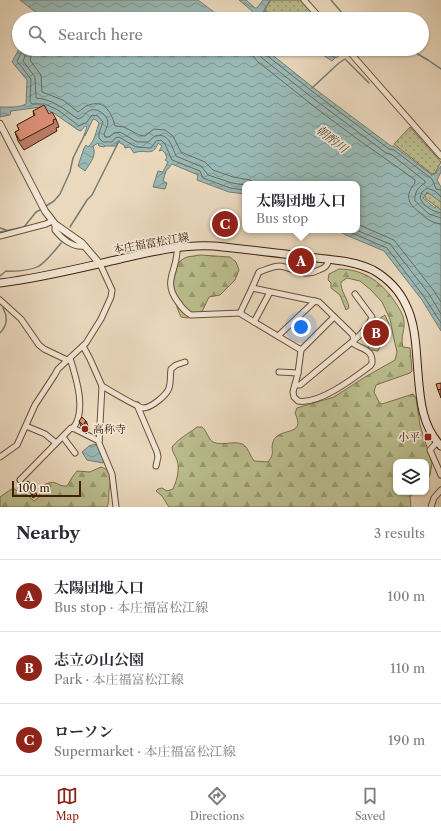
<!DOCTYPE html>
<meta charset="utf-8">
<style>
body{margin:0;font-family:"Libre Caslon Text","Noto Serif JP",serif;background:#f2f2f3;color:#2b2b33}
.controls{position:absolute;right:12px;bottom:12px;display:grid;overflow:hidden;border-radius:8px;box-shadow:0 1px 3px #0004}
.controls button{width:36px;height:36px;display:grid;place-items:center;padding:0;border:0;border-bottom:1px solid #e1e1e2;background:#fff;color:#2b2b33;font:20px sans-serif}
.scale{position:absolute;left:12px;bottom:10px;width:69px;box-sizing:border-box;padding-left:4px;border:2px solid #3e200b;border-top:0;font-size:11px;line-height:14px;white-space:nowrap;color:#3e200b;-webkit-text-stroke:3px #f2e6d5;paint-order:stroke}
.you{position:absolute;left:301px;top:327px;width:14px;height:14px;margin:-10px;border:3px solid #fff;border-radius:50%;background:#1a73e8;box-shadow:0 0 0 6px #1a73e833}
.badge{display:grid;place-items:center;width:26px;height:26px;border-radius:50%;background:#8f2418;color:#fff;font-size:13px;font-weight:700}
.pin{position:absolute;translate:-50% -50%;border:2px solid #fff;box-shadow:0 1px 4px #0006}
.popup{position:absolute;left:242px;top:181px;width:118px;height:52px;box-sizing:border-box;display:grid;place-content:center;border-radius:8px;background:#fff;filter:drop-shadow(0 1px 3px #0005);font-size:13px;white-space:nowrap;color:#7c7c81}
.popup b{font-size:15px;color:#2b2b33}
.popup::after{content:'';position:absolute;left:50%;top:100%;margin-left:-8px;border:8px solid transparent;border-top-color:#fff}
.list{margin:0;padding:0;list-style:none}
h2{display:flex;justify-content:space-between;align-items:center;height:52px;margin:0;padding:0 16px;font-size:17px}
h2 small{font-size:13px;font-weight:400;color:#7c7c81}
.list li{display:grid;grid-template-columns:26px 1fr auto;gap:12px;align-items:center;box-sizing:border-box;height:72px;padding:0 16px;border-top:1px solid #e1e1e2}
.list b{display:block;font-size:15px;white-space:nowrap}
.list p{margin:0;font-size:13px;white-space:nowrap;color:#7c7c81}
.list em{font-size:13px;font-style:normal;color:#7c7c81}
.icon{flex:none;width:22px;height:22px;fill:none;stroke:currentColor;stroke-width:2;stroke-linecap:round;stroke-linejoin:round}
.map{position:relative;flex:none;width:441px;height:507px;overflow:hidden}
.search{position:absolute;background:#fff;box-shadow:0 1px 3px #0004;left:12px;right:12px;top:12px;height:44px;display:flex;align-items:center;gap:10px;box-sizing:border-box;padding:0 14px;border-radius:22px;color:#7c7c81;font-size:15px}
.sheet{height:268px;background:#fff}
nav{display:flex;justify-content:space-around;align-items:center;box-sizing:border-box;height:56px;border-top:1px solid #e1e1e2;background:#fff;font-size:11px;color:#7c7c81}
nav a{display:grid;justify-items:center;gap:2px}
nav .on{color:#8f2418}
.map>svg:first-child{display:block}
.grass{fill:url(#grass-dots);stroke:#7c6f4d}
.forest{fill:url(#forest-firs);stroke:#7c6f4d}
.green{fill:#bbbe8f;stroke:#7c6f4d}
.water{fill:url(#water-waves);stroke:#757c72}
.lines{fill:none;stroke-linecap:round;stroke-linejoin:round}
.shore{stroke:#6c6c60;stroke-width:1}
.stream{stroke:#757c72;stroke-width:1.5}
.minor-casing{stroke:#694e38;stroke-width:7}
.tertiary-casing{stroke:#694e38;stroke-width:8}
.secondary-casing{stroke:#3e200b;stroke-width:9}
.minor{stroke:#f2e6d5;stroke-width:5}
.tertiary{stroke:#f2e6d5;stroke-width:6}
.secondary{stroke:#f2e6d5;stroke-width:7}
.wall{fill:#bd7d67;stroke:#3e200b}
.shaded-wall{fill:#9a6654;stroke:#3e200b}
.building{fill:#dc9178;stroke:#3e200b}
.poi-dot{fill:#8f2418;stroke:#f2e6d5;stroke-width:1.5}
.labels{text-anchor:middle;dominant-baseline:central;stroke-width:3.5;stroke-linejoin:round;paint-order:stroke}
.street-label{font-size:11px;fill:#3e200b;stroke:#f2e6d5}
.poi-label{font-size:11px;fill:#3e200b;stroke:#f2e6d5;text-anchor:start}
.water-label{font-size:12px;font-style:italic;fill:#594e3e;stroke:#f2e6d5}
</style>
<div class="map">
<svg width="441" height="507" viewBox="0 0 441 507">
<defs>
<pattern id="grass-dots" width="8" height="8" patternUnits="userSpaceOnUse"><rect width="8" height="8" fill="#bbbe8f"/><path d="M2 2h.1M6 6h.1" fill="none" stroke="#999a73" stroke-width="1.8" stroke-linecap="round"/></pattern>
<pattern id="forest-firs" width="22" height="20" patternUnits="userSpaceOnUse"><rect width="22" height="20" fill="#bbbe8f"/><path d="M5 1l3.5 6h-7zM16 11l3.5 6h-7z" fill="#999a73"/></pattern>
<pattern id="water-waves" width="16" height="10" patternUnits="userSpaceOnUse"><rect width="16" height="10" fill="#99b9b6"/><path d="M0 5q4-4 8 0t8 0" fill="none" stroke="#7e9692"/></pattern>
</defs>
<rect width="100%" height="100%" fill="#ebd9be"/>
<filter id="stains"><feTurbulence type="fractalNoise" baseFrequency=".005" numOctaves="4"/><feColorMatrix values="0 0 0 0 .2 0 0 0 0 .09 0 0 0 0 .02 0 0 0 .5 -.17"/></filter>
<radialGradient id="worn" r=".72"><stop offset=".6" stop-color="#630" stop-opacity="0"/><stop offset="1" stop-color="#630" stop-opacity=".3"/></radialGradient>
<g class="grass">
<polygon points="271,0 302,0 319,19 280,19 268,12 264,11"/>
<polygon points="324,49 344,49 345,50 343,53 336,58"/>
<polygon points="410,127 441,162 435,173 432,174 394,144"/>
<polygon points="427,193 431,194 441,202 441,210 425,198 425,195"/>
</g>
<g class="forest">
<path d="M200 255 230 257 236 262 239 270 235 280 220 295 209 297 201 314 187 318 181 317C173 301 165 265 187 257 191 256 196 256 200 255Z"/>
<path d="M339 269C365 269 384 284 397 305 400 310 404 316 404 322 405 332 400 336 403 347L410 348 412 371 410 373 376 385 374 392 379 402 382 404 413 394 416 398 420 425 432 463 430 475 426 481V462H396V492H415L410 497 411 507H169L162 496 156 491 158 489 162 488 167 491 173 489C177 480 180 469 177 460 175 455 172 452 172 447 178 439 188 434 197 427H202C207 431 208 439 213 442 223 447 239 438 246 447 249 451 251 457 254 461L268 462C276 452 270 451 273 442 278 426 307 438 295 413L297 408 334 397 365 377 395 360 397 352 393 335 390 319 382 302 371 290 360 281 347 278 341 282C340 290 348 299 349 308L346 310 340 295 331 288V283L328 280 329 274Z"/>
<path d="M101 467C115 472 110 481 109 491 108 499 110 500 107 507H0V497L13 488 22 494H26L34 501 39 497C40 491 40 487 46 484 57 479 57 487 67 486L73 476 77 471 90 472Z"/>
</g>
<polygon class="green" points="385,315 389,324 389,330 378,351 371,350 368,347 371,340 363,336 370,325"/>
<g class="water">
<polygon points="20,0 198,0 223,19 35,19 38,14"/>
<polygon points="239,0 246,0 255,8 257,8 263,0 270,0 263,12 266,14 269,14 277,19 265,19 258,16 255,19 248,19 252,13 252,11"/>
<path d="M19 49H265L315 89 391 146H394L432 175 435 174 441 166V172L437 180 441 187V202L427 192 423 198 435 208 436 206 441 210V331L422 300 384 251 346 235 338 230H357V184H245V194L229 192 197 180 198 175 172 164 166 171 163 181 167 183 165 189 153 187 158 171 163 172 168 162 165 160 167 158 165 153 162 150 159 151 162 146 158 143C153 158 145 148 134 153L130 147 125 148 124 145 120 143 119 141 117 142V146H105L104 147 99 146 98 143 93 146C97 156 90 163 85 171L78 166 84 148 86 145 88 147C95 141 96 131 99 123L96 120 93 119 85 136 84 135 87 127 85 126 81 131 78 130 55 114 41 107 11 111 10 115 0 117V107C8 107 19 108 26 104L27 80 12 62Z"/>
<polygon points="314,49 323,49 335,58 332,61"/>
<polygon points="95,444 98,447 104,461 103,463 87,460 82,452 89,446"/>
</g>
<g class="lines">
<g class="shore">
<polyline points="23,49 17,61 31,79 30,102 32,104 44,104"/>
<path d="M28 49 23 61 35 77 36 98C53 99 65 110 78 119 85 117 85 112 91 110 98 108 107 115 108 122 108 126 105 131 104 134L105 137H109L114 133 120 132 137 142H148L155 136C169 132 172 147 176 156L202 167 208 175 232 183 245 185"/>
<path d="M34 49 30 60 41 75 42 92 63 100 78 112C82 110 84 106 89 105 105 99 112 114 115 126L124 127 139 135 145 136 154 129 165 130 173 136 181 152 205 162 213 170 233 177 250 180 256 184"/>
<path d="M252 49 253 56 258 62C288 85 317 110 348 132 370 149 393 163 415 180V183C405 195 407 203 419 212 426 218 431 223 441 224"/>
<path d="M258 49 259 54 262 58 310 96 386 153 392 155 425 181V183C418 187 414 193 415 201L429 214 441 218"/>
<polyline points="263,49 265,54 313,92 389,149 394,150 432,179 436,189 441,190"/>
<polyline points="45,104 58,110 79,126 87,122 92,115 98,116 103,122 99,133 99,138 103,142 112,142 115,138 119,137 136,147 151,148 156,141 161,140 165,144 172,160 200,171 203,178 230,188 245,190"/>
<path d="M441 197 435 191 427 188 422 192 420 197C422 205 433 212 441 213"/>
<polyline points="357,224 394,240 434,291 441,302"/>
<polyline points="345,230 387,248 425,298 441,323"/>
<polyline points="356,230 390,244 429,294 441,314"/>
</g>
<g class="stream">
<polyline points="331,0 343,14"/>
<polyline points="409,49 428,60 441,69"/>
<polyline points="312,88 339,63 345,59 369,83"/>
<polyline points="46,206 54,201 60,194 70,172 73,158 85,134"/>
<polyline points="70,227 87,200 92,195 119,141"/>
<polyline points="0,228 6,230"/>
<polyline points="0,232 24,227 36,212 40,210"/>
<path d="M0 276 6 271C13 272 33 270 39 266 46 262 56 249 61 243"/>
<path d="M0 333C7 326 8 317 3 308"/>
</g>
<defs>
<g id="minor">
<polyline points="304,0 321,19"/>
<polyline points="347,49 441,156"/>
<path d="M55 224V230C62 239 73 248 85 246"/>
<polyline points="0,236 46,224 52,221"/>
<path d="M177 247C179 270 161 280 178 302 182 308 185 312 191 315L241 313"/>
<path d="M252 288 319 302 353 335 354 344C364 350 373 350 372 363L370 366C354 378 319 405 298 401L294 397 293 392 298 373 301 350 241 314V311Z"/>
<path d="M252 288 259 272C265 270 273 266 280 266 294 268 304 278 319 270 325 268 327 266 329 260"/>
<polyline points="0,300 21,319 39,345 44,349 67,360"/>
<polyline points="254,322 270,292"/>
<polyline points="278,336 315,301"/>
<polyline points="83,346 90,359 102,386 99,443 112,474 116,507"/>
<polyline points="301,350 334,317"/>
<path d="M70 358C76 377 87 411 73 428"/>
<polyline points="279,372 298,373"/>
<path d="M295 385H300L353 341C359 337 370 324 372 317L355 294"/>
<path d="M102 386C109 390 137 407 143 408 151 408 167 395 169 388 171 382 170 375 171 369L176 365 185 362"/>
<polyline points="137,405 157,452 158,457 156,466"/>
<polyline points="26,426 45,434 56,443"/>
<polyline points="63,437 75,453"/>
<polyline points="437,442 430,450 441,475"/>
<polyline points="0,457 17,445 35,405 54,376 58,369 86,343 101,319 111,297 112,290 100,264"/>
<polyline points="20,480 71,428 75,429 99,441"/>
<polyline points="431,507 434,498 441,490"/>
</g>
<polyline id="tertiary" points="0,124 45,211 55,224 82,243 100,264"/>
<path id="secondary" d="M0 283C41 278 80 268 120 259 151 252 182 244 214 246 245 249 276 253 308 257 329 260 353 260 373 270 387 278 399 290 406 305 416 325 416 350 418 373 420 399 422 427 441 446"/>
</defs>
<use href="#minor" class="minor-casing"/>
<use href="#tertiary" class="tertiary-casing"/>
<use href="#secondary" class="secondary-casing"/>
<use href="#minor" class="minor"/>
<use href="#tertiary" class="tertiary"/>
<use href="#secondary" class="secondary"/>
</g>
<g class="wall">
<polygon points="33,111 49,114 56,119 59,127 56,128 57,131 24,150 18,141 15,132 19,130 17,125 34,116"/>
<polygon points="230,214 232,221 232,227 218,227 216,221"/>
<polygon points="368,323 380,329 374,333 369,327"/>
<polygon points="441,383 441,398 438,390"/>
<polygon points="79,421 86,421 89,429 86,434 82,429"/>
<polygon points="24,484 32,489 37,495 33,498 31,494 30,491 28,492 25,488"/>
</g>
<g class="shaded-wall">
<polygon points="230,214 232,221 232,227 229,221"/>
<polygon points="378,324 380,329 374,333 373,329"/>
<polygon points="86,421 89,429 86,434 83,425"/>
<polygon points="31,485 32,489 28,492 27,488"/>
<polygon points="35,491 37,495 33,498 32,493"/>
</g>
<g class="building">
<polygon points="44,105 49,114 52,112 56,119 53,120 54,123 20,141 15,132 19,130 17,125 35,115 33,111"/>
<polygon points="217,213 230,214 229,221 216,221"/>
<polygon points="374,318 378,324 373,329 368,323"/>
<polygon points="441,383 441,389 438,390 436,384"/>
<polygon points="82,417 86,421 83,425 79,421"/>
<polygon points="28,481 31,485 27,488 24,484"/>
<polygon points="33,488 35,491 32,493 29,490"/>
</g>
<g class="poi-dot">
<circle cx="85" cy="429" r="4"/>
<rect x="424" y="433" width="8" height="8" rx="2"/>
</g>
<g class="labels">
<g class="street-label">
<text transform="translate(151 243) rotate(-10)">本庄福富松江線</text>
</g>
<g class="poi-label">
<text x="93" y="429">高称寺</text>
<text x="420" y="437" text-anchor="end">小平</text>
</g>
<g class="water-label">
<text transform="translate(332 139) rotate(37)">朝酌川</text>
</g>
</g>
<rect width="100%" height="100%" filter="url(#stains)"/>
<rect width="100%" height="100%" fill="url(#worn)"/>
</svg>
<div class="controls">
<button><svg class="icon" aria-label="layers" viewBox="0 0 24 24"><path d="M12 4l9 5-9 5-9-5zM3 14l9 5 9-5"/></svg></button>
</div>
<div class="scale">100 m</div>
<div class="you"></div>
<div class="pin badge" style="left:301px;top:261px">A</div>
<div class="popup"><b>太陽団地入口</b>Bus stop</div>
<div class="pin badge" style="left:376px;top:333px">B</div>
<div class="pin badge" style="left:225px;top:224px">C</div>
<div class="search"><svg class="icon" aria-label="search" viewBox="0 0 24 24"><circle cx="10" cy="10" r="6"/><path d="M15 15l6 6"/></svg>Search here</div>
</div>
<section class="sheet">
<h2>Nearby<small>3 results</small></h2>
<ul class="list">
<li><span class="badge">A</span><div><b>太陽団地入口</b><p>Bus stop · 本庄福富松江線</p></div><em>100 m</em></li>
<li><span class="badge">B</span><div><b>志立の山公園</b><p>Park · 本庄福富松江線</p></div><em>110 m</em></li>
<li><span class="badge">C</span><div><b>ローソン</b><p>Supermarket · 本庄福富松江線</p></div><em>190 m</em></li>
</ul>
</section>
<nav>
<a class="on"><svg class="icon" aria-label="map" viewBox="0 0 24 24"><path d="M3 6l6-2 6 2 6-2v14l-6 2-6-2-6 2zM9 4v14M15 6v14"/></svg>Map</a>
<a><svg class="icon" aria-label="directions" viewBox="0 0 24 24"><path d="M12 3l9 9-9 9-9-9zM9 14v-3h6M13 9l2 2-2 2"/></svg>Directions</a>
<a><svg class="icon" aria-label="saved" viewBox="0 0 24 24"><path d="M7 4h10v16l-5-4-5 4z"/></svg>Saved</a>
</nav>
